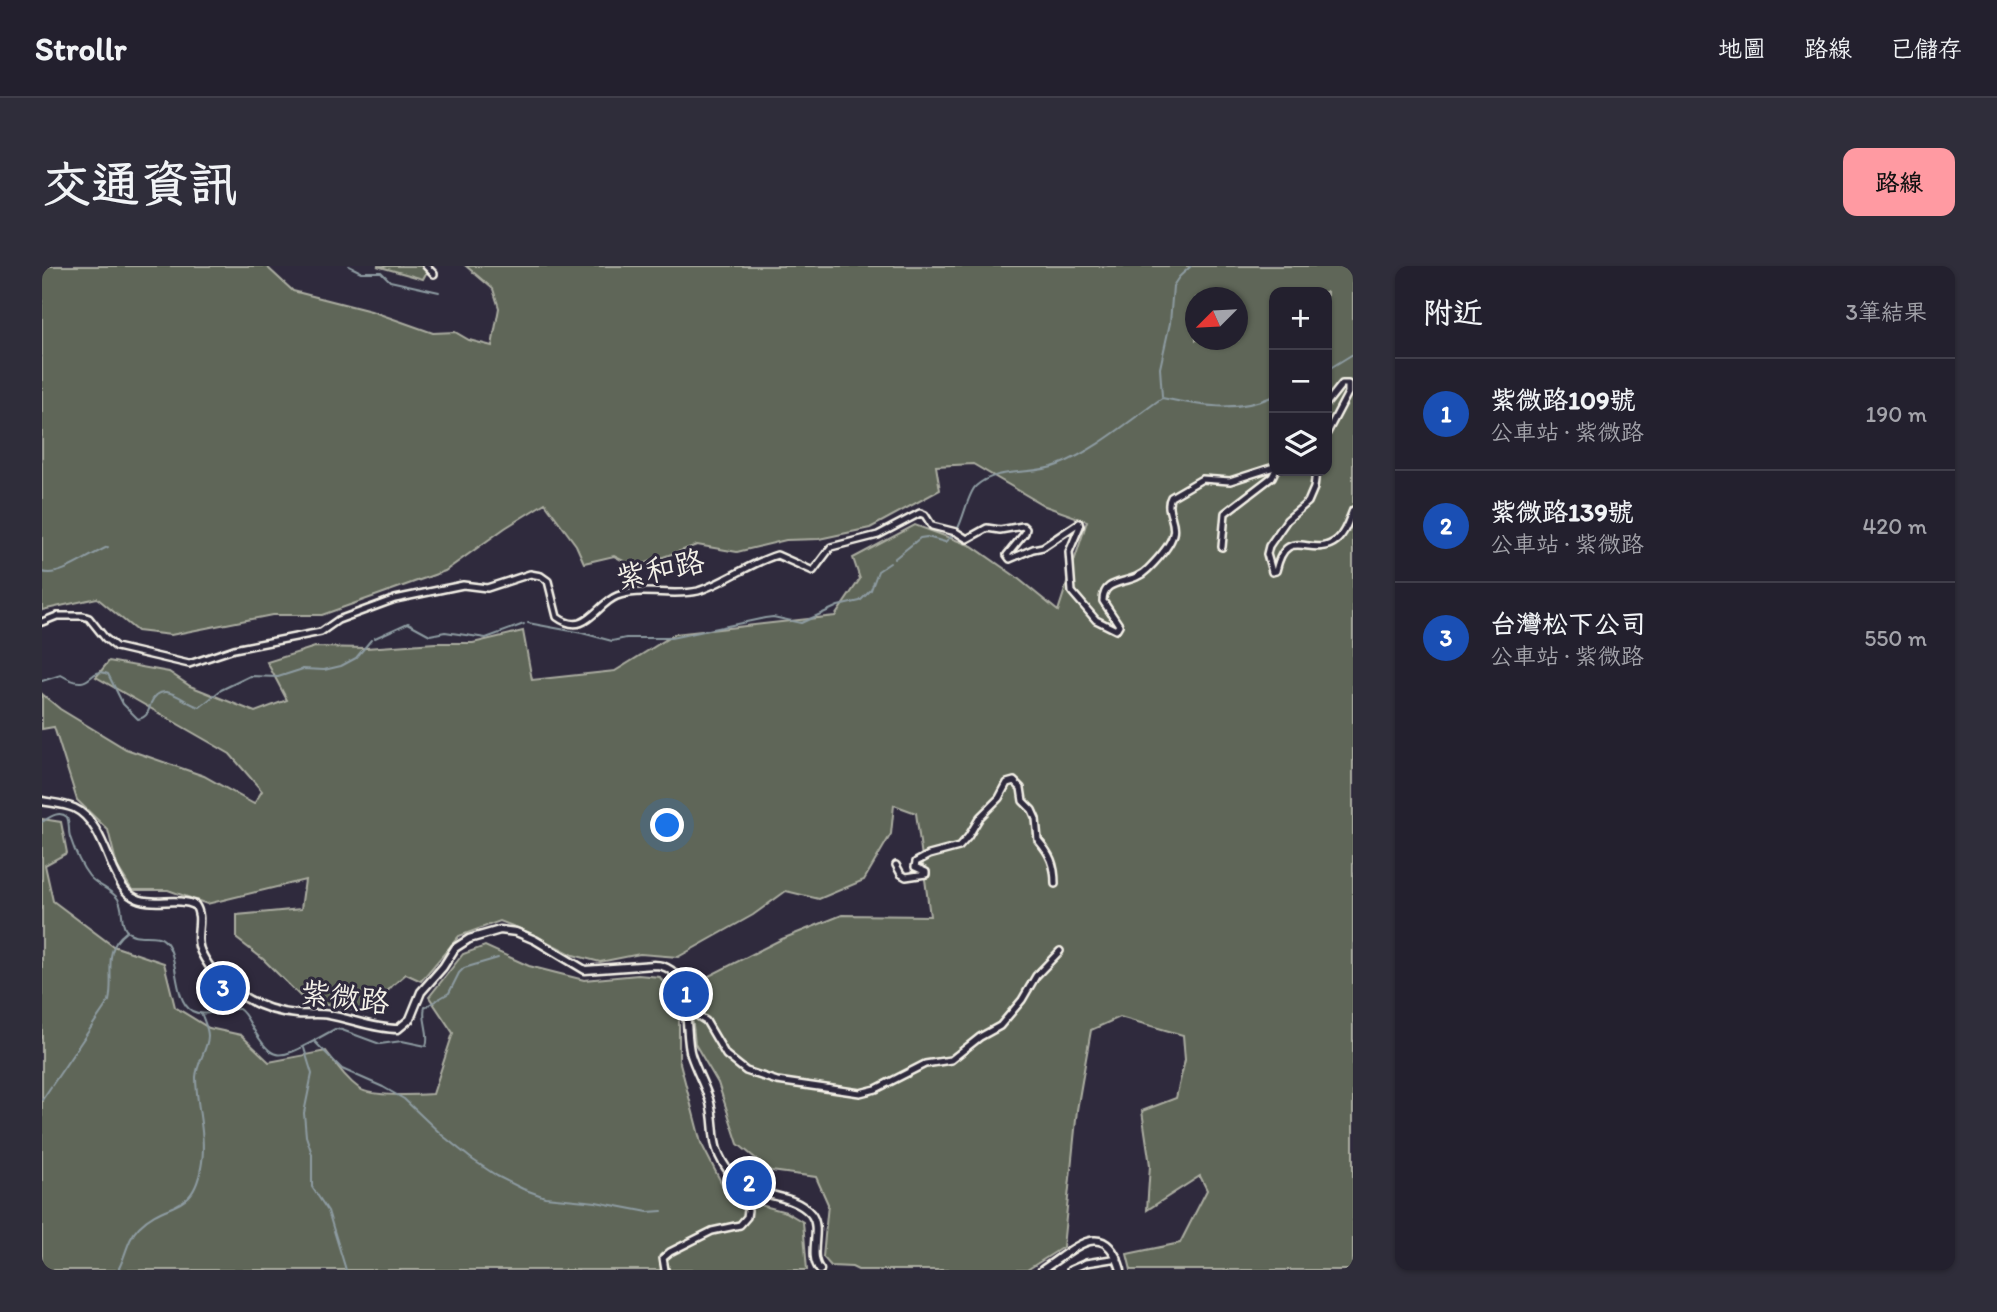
<!DOCTYPE html>
<html lang="zh-TW">
<meta charset="utf-8">
<style>
body{margin:0;font-family:Itim,"LXGW WenKai TC",sans-serif;background:#2f2d3a;color:#f1f3f6}
.controls{position:absolute;right:21px;top:21px;display:grid;overflow:hidden;border-radius:14px;box-shadow:0 2px 5px #0004}
.controls button{width:63px;height:63px;display:grid;place-items:center;padding:0;border:0;border-bottom:2px solid #403e4a;background:#23202e;color:#f1f3f6;font:35px sans-serif}
.compass{position:absolute;left:1143px;top:21px;width:63px;height:63px;border-radius:50%;background:#23202e;box-shadow:0 2px 5px #0004;rotate:246deg}
.you{position:absolute;left:626px;top:560px;width:24px;height:24px;margin:-18px;border:5px solid #fff;border-radius:50%;background:#1a73e8;box-shadow:0 0 0 10px #1a73e833}
.badge{display:grid;place-items:center;width:46px;height:46px;border-radius:50%;background:#ff9aa2;color:#fff;font-size:23px;font-weight:700}
.pin{position:absolute;translate:-50% -50%;border:4px solid #fff;box-shadow:0 2px 7px #0006}
.list{margin:0;padding:0;list-style:none}
h2{display:flex;justify-content:space-between;align-items:center;height:91px;margin:0;padding:0 28px;font-size:30px}
h2 small{font-size:23px;font-weight:400;color:#a3a3aa}
.list li{display:grid;grid-template-columns:46px 1fr auto;gap:21px;align-items:center;box-sizing:border-box;height:112px;padding:0 28px;border-top:2px solid #403e4a}
.list b{display:block;font-size:26px;white-space:nowrap}
.list p{margin:0;font-size:23px;white-space:nowrap;color:#a3a3aa}
.list em{font-size:23px;font-style:normal;color:#a3a3aa}
.icon{flex:none;width:38px;height:38px;fill:none;stroke:currentColor;stroke-width:2;stroke-linecap:round;stroke-linejoin:round}
.map{position:relative;flex:none;width:1311px;height:1004px;overflow:hidden;border-radius:14px}
header{display:flex;align-items:center;gap:42px;box-sizing:border-box;height:98px;padding:0 35px;background:#23202e;border-bottom:2px solid #403e4a}
header strong{font-size:33px}
nav{display:flex;gap:38px;margin-inline-start:auto;font-size:24px}
.intro{display:flex;align-items:center;justify-content:space-between;box-sizing:border-box;height:168px;padding:0 42px}
h1{margin:0;font-size:49px}
.button{padding:18px 32px;border-radius:14px;background:#ff9aa2;color:#111;font-size:24px;font-weight:700}
main{display:flex;gap:42px;padding:0 42px}
aside{flex:1;background:#23202e;border-radius:14px;box-shadow:0 2px 5px #0004}
.map>svg:first-child{display:block}
.green{fill:#5f6658;stroke:#aaaca0;stroke-width:2;fill-rule:evenodd}
.lines{fill:none;stroke-linecap:round;stroke-linejoin:round}
.stream{stroke:#8d9ba1;stroke-width:2}
.minor-casing{stroke:#f4f1e8;stroke-width:10}
.tertiary-casing{stroke:#f4f1e8;stroke-width:11}
.minor{stroke:#2f2a3d;stroke-width:5}
.tertiary{stroke:#2f2a3d;stroke-width:6}
.labels{text-anchor:middle;dominant-baseline:central;stroke-width:6;stroke-linejoin:round;paint-order:stroke}
.street-label{font-size:30px;fill:#f4f1e8;stroke:#2f2a3d}
</style>
<header>
<strong>Strollr</strong>
<nav><a>地圖</a><a>路線</a><a>已儲存</a></nav>
</header>
<div class="intro"><h1>交通資訊</h1><a class="button">路線</a></div>
<main>
<div class="map">
<svg width="1311" height="1004" viewBox="0 0 1311 1004">
<rect width="100%" height="100%" fill="#2f2a3d"/>
<filter id="ink" filterUnits="userSpaceOnUse"><feTurbulence type="fractalNoise" baseFrequency=".0143" numOctaves="2"/><feDisplacementMap in="SourceGraphic" scale="14" xChannelSelector="R" yChannelSelector="G"/><feConvolveMatrix kernelMatrix="1 2 1 2 8 2 1 2 1" color-interpolation-filters="sRGB"/></filter>
<g filter="url(#ink)">
<g class="green">
<path d="M0 0H224L251 25 329 45 391 67 413 66 427 74 450 80 457 42 451 23 424 0H1311V1004H1089L1085 988 1138 977 1165 924 1158 910 1105 944 1108 899 1100 845 1134 832 1143 794 1141 769 1078 751 1049 764 1035 844 1021 981 985 1004H816L810 1001 789 1000 781 991 786 938 774 911 729 905 696 878 676 817 653 778 647 720 740 673 800 649 888 650 874 547 852 539 849 568 822 614 777 633 744 625 711 649 636 691 598 688 558 696 531 689 486 666 458 655 417 670 379 715 364 708 350 720 327 747 276 737 258 730 221 693 195 673V649L259 643 263 614 165 638 126 624H90L75 600 66 564 35 534 12 461 0 463V428L18 443 84 483 162 510 212 538 220 525 188 488 54 411 67 395 127 406 148 420 213 446 245 434 225 396 273 381 324 382 393 377H431L481 365 490 414 573 405 633 368 793 350 818 313 811 292 873 259 930 280 973 310 1016 345 1045 255 1003 240 931 198 894 200 898 224 828 262 777 273 744 274 695 286 655 279 593 301 572 290 542 297 534 279 503 237 463 262 403 305 280 349H230L129 369 95 365 55 332 0 344ZM1232 26H1285V205H1232ZM1154 32H1196V74H1154Z"/>
<polygon points="335,0 388,0 381,13"/>
<path d="M0 553 19 556 25 587 3 599 11 635 71 680 122 697 133 741 167 762 199 769 227 796 284 785C294 798 304 813 318 823 330 831 376 829 391 828L411 767 387 731 421 688 443 680 487 700 542 714 596 709 618 711 629 730 637 753V793L659 877 682 922 711 937 744 946 761 956 765 1004H0Z"/>
</g>
<g class="lines">
<g class="stream">
<polyline points="307,0 319,6 339,6 348,15 397,26"/>
<polyline points="1285,104 1311,88"/>
<polyline points="1120,130 1118,102 1128,57 1131,20 1137,11 1149,0"/>
<path d="M915 264C922 252 926 227 934 220 956 200 991 210 1016 199 1054 184 1087 155 1120 132 1159 140 1194 147 1232 130"/>
<polyline points="852,293 878,272 885,271 903,276 912,268"/>
<path d="M0 306C19 312 46 289 66 281"/>
<polyline points="486,357 540,367 570,375 584,372 629,372 723,352 731,351 759,357 796,340 818,335 829,324 836,305 848,297"/>
<polyline points="333,372 366,357 388,369 403,366 444,372 482,358"/>
<path d="M0 415 19 409C52 429 45 399 66 408L81 438 96 453C106 451 106 446 109 437 121 411 143 439 158 441L179 424 208 410 236 411 261 403 282 404 299 400 314 392 329 374"/>
<path d="M0 556C8 551 17 544 25 551 28 558 26 564 28 571 32 583 39 600 47 610 55 620 69 623 76 633 82 642 78 656 84 664 94 676 114 664 124 676 137 692 131 734 150 745 163 752 182 742 197 743 203 747 206 754 210 761 231 796 236 794 272 775L300 803 341 821 362 833 401 870 431 894 455 910 481 923 503 931 554 936 606 946 620 945"/>
<path d="M273 774 293 763 300 764 338 778 360 775 384 780C389 768 379 754 383 741L407 727 417 707 422 702 456 692"/>
<polyline points="262,782 270,808 262,847 264,870 270,888 270,921 286,945 304,1004"/>
<path d="M0 834 67 735C73 708 59 685 84 666"/>
<path d="M76 1004C84 990 85 973 97 961 126 932 152 951 160 896 164 867 154 839 154 811 155 796 166 783 166 770 166 763 162 755 160 749"/>
</g>
<defs>
<g id="minor">
<polyline points="384,0 392,8"/>
<polyline points="1285,137 1300,118 1306,118 1306,127 1285,167"/>
<path d="M1274 205 1272 222 1266 236 1245 254 1227 280 1225 288 1230 306 1234 305C1245 256 1269 295 1295 274 1303 267 1307 254 1311 244"/>
<polyline points="1180,281 1183,247 1230,211 1233,205"/>
<path d="M0 356 15 350H41L47 352 63 372 74 381 147 398 192 383 279 366 296 354 353 333 421 319 445 322 488 308 499 310 506 315 515 351C544 372 554 338 575 330 597 321 631 331 656 325 682 317 708 297 735 289L771 305 789 281 836 269 878 247 883 249 890 260 914 266 925 273 945 262 958 264 981 260 984 263 983 267 965 289 968 293 991 283 1001 281 1037 257 1038 260 1027 286 1030 326 1054 354 1074 364 1077 359 1061 335C1061 310 1089 321 1106 303 1114 295 1129 279 1131 268 1135 255 1122 243 1129 231L1160 213 1188 215 1232 201"/>
<path d="M854 599 859 608 864 611 884 608V606L873 601 874 596 887 589 917 581 926 571 938 551 957 532 965 517 972 515 979 522 981 535 990 544 994 553 996 574C1008 588 1013 598 1013 618"/>
<polyline points="646,744 664,755 684,789 704,805 735,815 818,827 834,823 883,798 909,794 938,771 958,760 980,734 994,710 1018,685"/>
<polyline points="623,1004 621,992 628,986 670,965 698,959 705,951 706,944 702,932 690,918 692,912"/>
<polyline points="1028,1004 1044,997 1076,992"/>
</g>
<g id="tertiary">
<path d="M0 535C10 537 22 538 32 542 54 552 63 584 72 604 77 614 81 625 90 630 109 642 133 630 153 639 163 653 151 670 159 686 176 721 216 745 255 748 265 749 276 747 287 749 310 753 332 763 356 763L368 753 379 726 401 701 413 682 427 673 458 664 474 666 493 674 543 704 612 699C653 699 641 765 649 789 654 804 662 818 667 833 676 864 665 879 689 908 694 914 698 919 705 922 725 930 754 930 769 948 781 963 765 988 778 1004"/>
<path d="M1000 1004C1031 984 1063 949 1079 1004"/>
</g>
</defs>
<use href="#minor" class="minor-casing"/>
<use href="#tertiary" class="tertiary-casing"/>
<use href="#minor" class="minor"/>
<use href="#tertiary" class="tertiary"/>
</g>
</g>
<g class="labels">
<g class="street-label">
<text transform="translate(618 303) rotate(-12)">紫和路</text>
<text transform="translate(303 731) rotate(7)">紫微路</text>
</g>
</g>
</svg>
<div class="controls">
<button>+</button>
<button>−</button>
<button><svg class="icon" aria-label="layers" viewBox="0 0 24 24"><path d="M12 4l9 5-9 5-9-5zM3 14l9 5 9-5"/></svg></button>
</div>
<svg class="compass" viewBox="-18 -18 36 36"><path d="M0-13l5 13h-10z" fill="#e53935"/><path d="M0 13l5-13h-10z" fill="#a3a3aa"/></svg>
<div class="you"></div>
<div class="pin badge" style="left:644px;top:728px;background:#1a4fb4">1</div>
<div class="pin badge" style="left:707px;top:917px;background:#1a4fb4">2</div>
<div class="pin badge" style="left:181px;top:722px;background:#1a4fb4">3</div>
</div>
<aside>
<h2>附近<small>3筆結果</small></h2>
<ul class="list">
<li><span class="badge" style="background:#1a4fb4">1</span><div><b>紫微路109號</b><p>公車站 · 紫微路</p></div><em>190 m</em></li>
<li><span class="badge" style="background:#1a4fb4">2</span><div><b>紫微路139號</b><p>公車站 · 紫微路</p></div><em>420 m</em></li>
<li><span class="badge" style="background:#1a4fb4">3</span><div><b>台灣松下公司</b><p>公車站 · 紫微路</p></div><em>550 m</em></li>
</ul>
</aside>
</main>
